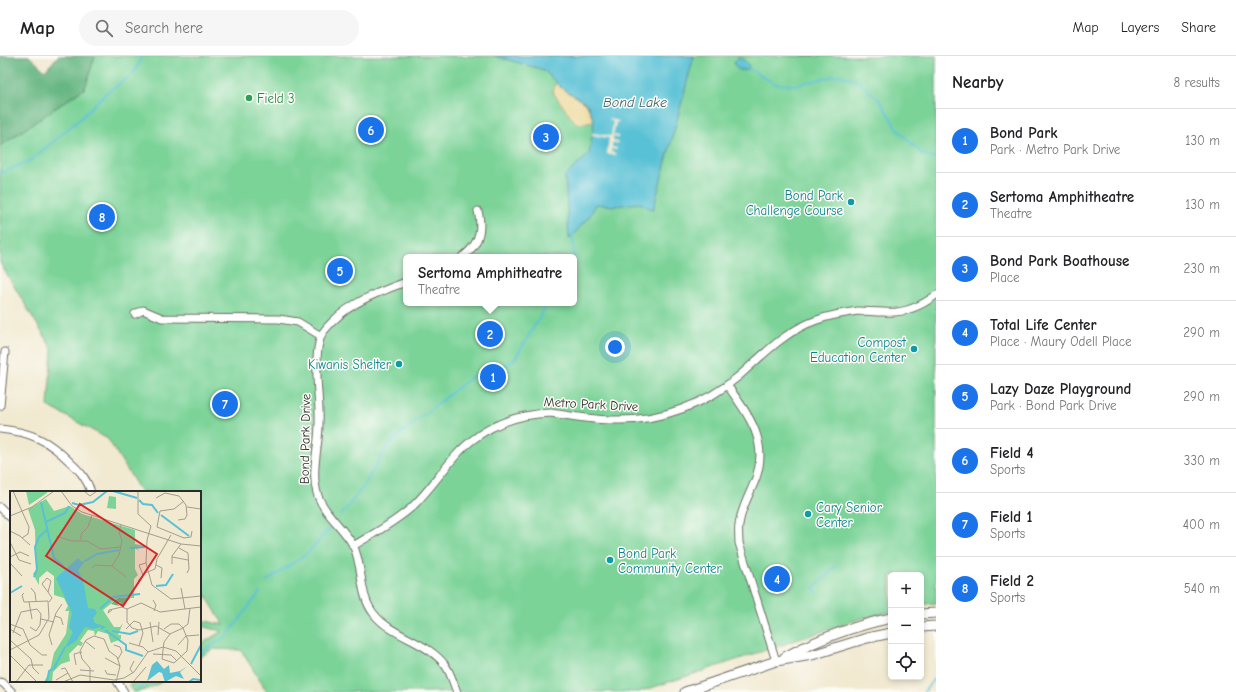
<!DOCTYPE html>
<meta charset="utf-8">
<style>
body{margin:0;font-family:"Comic Neue",sans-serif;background:#f6f6f6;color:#202124}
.controls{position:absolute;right:12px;bottom:12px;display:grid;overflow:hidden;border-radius:6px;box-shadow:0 2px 6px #0003}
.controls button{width:36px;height:36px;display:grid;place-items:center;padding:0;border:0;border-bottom:1px solid #e0e0e0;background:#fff;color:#202124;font:20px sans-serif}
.you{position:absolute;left:615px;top:291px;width:14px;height:14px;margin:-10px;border:3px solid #fff;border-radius:50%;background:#1a73e8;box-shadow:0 0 0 6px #1a73e833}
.badge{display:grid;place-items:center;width:26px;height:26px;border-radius:50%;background:#1a73e8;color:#fff;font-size:13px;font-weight:700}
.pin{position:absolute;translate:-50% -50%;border:2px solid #fff;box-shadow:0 1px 4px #0006}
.popup{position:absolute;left:403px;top:198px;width:174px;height:52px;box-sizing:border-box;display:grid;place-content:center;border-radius:6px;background:#fff;filter:drop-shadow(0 1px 3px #0005);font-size:13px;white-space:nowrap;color:#757577}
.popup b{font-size:15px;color:#202124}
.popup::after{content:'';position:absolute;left:50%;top:100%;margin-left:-8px;border:8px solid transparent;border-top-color:#fff}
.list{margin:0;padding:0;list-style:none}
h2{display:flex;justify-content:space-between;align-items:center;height:52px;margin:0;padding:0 16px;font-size:17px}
h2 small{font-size:13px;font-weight:400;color:#757577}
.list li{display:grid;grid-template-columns:26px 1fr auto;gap:12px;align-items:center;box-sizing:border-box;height:64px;padding:0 16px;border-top:1px solid #e0e0e0}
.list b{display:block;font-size:15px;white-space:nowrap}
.list p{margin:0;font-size:13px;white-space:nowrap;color:#757577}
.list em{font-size:13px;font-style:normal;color:#757577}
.icon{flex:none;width:22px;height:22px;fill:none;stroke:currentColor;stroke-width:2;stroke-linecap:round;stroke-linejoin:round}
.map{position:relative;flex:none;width:936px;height:636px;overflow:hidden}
header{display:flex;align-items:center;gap:24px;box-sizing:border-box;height:56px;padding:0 20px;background:#fff;border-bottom:1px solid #e0e0e0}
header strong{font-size:19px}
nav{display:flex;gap:22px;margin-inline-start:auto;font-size:14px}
.search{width:280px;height:36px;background:#f6f6f6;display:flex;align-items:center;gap:10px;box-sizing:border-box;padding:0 14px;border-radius:22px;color:#757577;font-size:15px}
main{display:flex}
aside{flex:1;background:#fff}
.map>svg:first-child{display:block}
.green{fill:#7bd398;stroke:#537f62;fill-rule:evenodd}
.forest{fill:#64b580;stroke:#487056}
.sand{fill:#eeda9e;stroke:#8c8264}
.water{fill:#59c1d5;stroke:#427680}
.pier{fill:#f1e9d0}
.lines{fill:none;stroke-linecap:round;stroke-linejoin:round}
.stream{stroke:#59c1d5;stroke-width:2}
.minor-casing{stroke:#706e65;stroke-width:9}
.major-casing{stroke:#706e65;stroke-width:11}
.minor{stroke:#fff;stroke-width:7}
.major{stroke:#fff;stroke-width:9}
.leisure-dot{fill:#2e9e5b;stroke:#fdfcf7;stroke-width:1.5}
.culture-dot{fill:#0f9aa8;stroke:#fdfcf7;stroke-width:1.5}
.labels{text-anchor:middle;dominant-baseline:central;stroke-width:3;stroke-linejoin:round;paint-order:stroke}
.leisure-label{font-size:13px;fill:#27864d;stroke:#fdfcf7;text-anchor:start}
.culture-label{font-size:13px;fill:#0d838f;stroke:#fdfcf7;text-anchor:end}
.street-label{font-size:13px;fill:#2b2b2b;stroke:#fdfcf7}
.water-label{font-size:14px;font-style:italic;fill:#3b6066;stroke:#fdfcf7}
.inset-river{fill:none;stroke:#59c1d5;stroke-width:2}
.inset-road{fill:none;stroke:#a29d8e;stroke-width:1}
.view{fill:#d62828;fill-opacity:0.15;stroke:#d62828;stroke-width:2}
.inset-edge{fill:none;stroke:#2b2b2b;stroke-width:2}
</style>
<header>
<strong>Map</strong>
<div class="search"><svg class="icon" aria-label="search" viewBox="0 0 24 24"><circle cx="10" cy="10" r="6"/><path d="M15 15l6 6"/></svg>Search here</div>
<nav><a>Map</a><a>Layers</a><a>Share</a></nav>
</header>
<main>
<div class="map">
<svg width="936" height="636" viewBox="0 0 936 636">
<rect width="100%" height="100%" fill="#fdfcf7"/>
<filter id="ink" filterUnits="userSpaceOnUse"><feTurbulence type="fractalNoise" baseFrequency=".025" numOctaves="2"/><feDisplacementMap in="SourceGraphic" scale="8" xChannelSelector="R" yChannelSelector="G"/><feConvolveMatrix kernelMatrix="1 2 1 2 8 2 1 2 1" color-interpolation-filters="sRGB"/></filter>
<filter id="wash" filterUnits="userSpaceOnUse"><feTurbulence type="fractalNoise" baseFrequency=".012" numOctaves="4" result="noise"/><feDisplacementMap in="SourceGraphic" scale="16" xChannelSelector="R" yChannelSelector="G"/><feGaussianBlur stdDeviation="0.9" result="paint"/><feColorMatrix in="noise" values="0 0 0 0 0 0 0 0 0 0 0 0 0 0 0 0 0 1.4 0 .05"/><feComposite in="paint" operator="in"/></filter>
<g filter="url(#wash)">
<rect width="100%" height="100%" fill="#f1e9d0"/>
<g class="green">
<path d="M95 0H936V548L932 547 921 549V519H891V556L863 562 639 636H267L241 594 213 593 200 601V589L222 575 200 570V564L224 569 200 530V436H141L108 383 48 350 52 293 0 207V90L85 32ZM406 201H574V247H406Z"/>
<path d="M141 625H163C154 630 144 636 133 636L129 629Z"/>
</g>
<polygon class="forest" points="0,0 29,0 45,15 58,0 95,0 85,32 0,90"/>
<polygon class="sand" points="556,27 587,49 594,65 593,66 577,68 570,60 552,35"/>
<g class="water">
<path d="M494 0H694L653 154 640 147 615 150 595 148C593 157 590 160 584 166 579 172 575 178 569 183L565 120 589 98 594 65 587 48 560 31 544 14Z"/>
<path d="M738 2C744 3 747 6 749 11L747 14C741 15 735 14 734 6Z"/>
</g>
<polygon class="pier" points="610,63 619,65 619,66 616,66 613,79 618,80 618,82 613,81 613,85 618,86 617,88 612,87 612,91 617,92 616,94 611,93 611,96 616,98 615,100 607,98 609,82 592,79 592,77 611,80 613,65 609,65"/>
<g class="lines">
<g class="stream">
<polyline points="746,11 776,28 794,29 840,19 858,25 880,45 898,74 922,98 936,103"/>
<polyline points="0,117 30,105 82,61 106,37 132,19 140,6 141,0"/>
<polyline points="573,179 574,201"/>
<polyline points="341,459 363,431 387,391 402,376 474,319 494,311 508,308 515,303 548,247"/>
<polyline points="267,525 309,496 332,470"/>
<polyline points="817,537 814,532 835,511"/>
<polyline points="200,597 227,580 260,536"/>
<polyline points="138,632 155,625"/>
<polyline points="924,636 936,620"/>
</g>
</g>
</g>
<g filter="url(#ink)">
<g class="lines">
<defs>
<g id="minor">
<path d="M462 201C478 190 483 174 478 155"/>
<path d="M406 226C379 236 353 245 332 266 328 270 323 275 321 280 318 288 317 299 317 307 316 327 320 347 319 368 319 391 310 417 318 440 325 459 343 471 353 489 364 511 358 538 374 558 392 581 427 585 445 609 451 617 453 627 457 636"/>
<polyline points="135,258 143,254 162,262 279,263 298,266 321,280"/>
<path d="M727 329C748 358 769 385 756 422 750 438 741 452 739 469 738 475 739 481 739 487L776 605"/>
<polyline points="0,350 5,296"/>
<path d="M0 373C31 376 48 384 70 406 80 415 87 423 91 436"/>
<polyline points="0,451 11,462"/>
<path d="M353 490C373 478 394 467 412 451 430 434 443 413 460 395 485 370 516 358 551 357 573 360 597 365 620 364 663 364 706 348 739 320 764 298 785 275 817 264 830 259 845 257 858 255 867 255 874 256 883 256 902 258 920 251 936 239"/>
<polyline points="117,625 124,636"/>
<polyline points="0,626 3,627 12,636"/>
</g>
<g id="major">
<polyline points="921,558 936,557"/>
<polyline points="921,571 936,570"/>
<path d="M785 601C818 583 854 570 891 562"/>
<polyline points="685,636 776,605 812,599 867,582 891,577"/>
</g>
</defs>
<use href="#minor" class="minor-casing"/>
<use href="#major" class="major-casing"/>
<use href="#minor" class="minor"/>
<use href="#major" class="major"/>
</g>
</g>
<circle class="leisure-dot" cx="249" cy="42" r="4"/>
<g class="culture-dot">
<circle cx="851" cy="146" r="4"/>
<circle cx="914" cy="293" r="4"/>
<circle cx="399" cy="308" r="4"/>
<circle cx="808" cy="458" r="4"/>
<circle cx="610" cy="504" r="4"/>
</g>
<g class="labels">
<g class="leisure-label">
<text x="257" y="42">Field 3</text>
</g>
<g class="culture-label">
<text x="843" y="139">Bond Park<tspan x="843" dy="15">Challenge Course</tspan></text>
<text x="906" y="286">Compost<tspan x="906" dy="15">Education Center</tspan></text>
<text x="391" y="308">Kiwanis Shelter</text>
<text x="816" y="451" text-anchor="start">Cary Senior<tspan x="816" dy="15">Center</tspan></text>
<text x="618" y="497" text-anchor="start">Bond Park<tspan x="618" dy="15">Community Center</tspan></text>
</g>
<g class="street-label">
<text transform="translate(591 348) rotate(3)">Metro Park Drive</text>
<text transform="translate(305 383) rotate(-89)">Bond Park Drive</text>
</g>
<g class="water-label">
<text x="635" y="46">Bond Lake</text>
</g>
</g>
<g transform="translate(10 435)">
<rect width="191" height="191" fill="#f1e9d0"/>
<path d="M16 0H37V2L19 14ZM99 5 106 6V18L97 17ZM36 8 44 20 60 15 72 23 125 39V53L136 55 126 56 129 60 125 57V78L128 84 124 88V107H108L93 119 104 136H110L113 132 108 144H111V148L101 152 98 143 88 140 85 145 84 140 78 139 70 150 73 152 71 155 68 154 59 163 60 170 51 173 43 181 42 191H34L40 180 44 162 56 143 59 120H55L58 115 54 107 44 104V85L37 80 29 87V94L23 83 26 79 25 39 18 18Z" fill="#7bd398"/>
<path d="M108 107H120L113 115 110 111 107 112 109 115 101 113Z" fill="#64b580"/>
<path d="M68 67 72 71 76 69 68 79 73 89 78 117 85 118 87 122 83 127 85 132 96 136 91 139V136L83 138 75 136 66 150 55 157 63 141 59 136 62 122 46 87ZM147 170 154 178 159 174 160 182 170 180 178 175 170 181 174 188 166 185 155 191 152 182 149 181 137 190 142 174Z" fill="#59c1d5"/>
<path class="inset-river" d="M103 0 127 7M129 9 133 13 142 14 148 22M31 11 44 67 53 75M62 12 69 14 83 11 97 0M151 24 179 45M36 31 55 22 59 15M120 57 135 56M75 70 87 63 109 59M24 86 27 78 25 56 29 46 37 39M146 95 156 94 163 83M0 102 12 95M90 118 103 106 130 103M95 139 116 154V159L133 165M102 140 120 143 128 140M181 173 191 154M37 191 39 180 44 177 55 156M179 191 183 188 190 189"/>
<path class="inset-road" d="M3 0 19 36 18 43 12 47M51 0 62 15 72 21 171 53 191 55M74 0 80 5 87 0M128 0V23L141 35 137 49 136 72 142 94 161 108 191 105M146 7 155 2 169 5 176 14 177 24 175 28 168 29M174 10 164 18 150 20 147 36 174 47 181 46 182 40M177 16 191 18M0 25 22 16 44 0M0 40 10 45 20 54M46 45 62 50H77L91 58 110 56M71 49V43L78 36 82 24M0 51 9 69 21 73M169 57 178 62 179 78 177 82M0 66 10 61 19 65M162 66 178 69M0 72 12 85M162 73V65L171 53M146 74 152 77 151 87M102 75 116 86M82 77 85 74 102 75 109 64 112 50 109 41 111 34M133 84 129 74 136 72M37 87 41 90 38 101 32 93ZM128 90 135 82 145 78 147 68 161 44M21 97 25 102 26 110M171 97 175 118M38 101 42 107 39 111M143 109 146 114 144 120M19 111 22 128M102 119 98 122 99 119 112 116 117 118M45 125 51 127 53 134M31 128 44 131M140 131 143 151M0 133 13 138 20 154 32 164H37M0 138 11 145M116 138 124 130 130 132 133 142 129 155M154 138 161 133H169L173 137 177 147 178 149 177 160 164 172 152 168 154 151 160 143 162 142 173 137 174 136 178 133 180 117M3 142 11 121 27 118 31 123 30 134 26 140 20 136M160 143 146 135 129 139 122 137 117 131V118L131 112 150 121 191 116M148 144 149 131M0 149 21 168 23 177 29 183M75 150 85 158M119 152 133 156 138 161M42 154 39 144 46 122 52 113M104 154 110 156 112 161 108 168M168 154 176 145 189 144M0 159 29 144 39 127 38 110 14 111 12 104 14 102M143 163 161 164 167 170M0 164 27 191M95 167 110 175M66 174 64 163 72 161M51 178 55 177 63 191M70 179 84 180M95 179 97 183 106 184M123 182 120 178 124 170M46 189 58 182M6 191 19 174H33M53 191 70 184 104 189 114 187 124 181 138 161 153 156 166 160 191 185M80 191V177L72 168 70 160 76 149 84 145 94 148 99 160 107 166 110 175 106 191M123 191 136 176"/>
<path class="view" d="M70 13 147 63 113 115 36 65Z"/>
<rect width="191" height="191" class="inset-edge"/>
</g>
</svg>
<div class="controls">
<button>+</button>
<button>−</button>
<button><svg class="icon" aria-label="locate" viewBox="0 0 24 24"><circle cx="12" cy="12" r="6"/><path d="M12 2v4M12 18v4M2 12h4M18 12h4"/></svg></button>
</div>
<div class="you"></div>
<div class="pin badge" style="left:493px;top:321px">1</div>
<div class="pin badge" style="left:490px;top:278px">2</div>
<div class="popup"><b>Sertoma Amphitheatre</b>Theatre</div>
<div class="pin badge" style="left:546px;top:81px">3</div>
<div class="pin badge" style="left:777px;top:523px">4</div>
<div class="pin badge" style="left:340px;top:215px">5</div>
<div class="pin badge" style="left:371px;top:74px">6</div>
<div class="pin badge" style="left:225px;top:348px">7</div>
<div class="pin badge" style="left:102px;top:161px">8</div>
</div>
<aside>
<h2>Nearby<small>8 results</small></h2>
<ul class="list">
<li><span class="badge">1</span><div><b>Bond Park</b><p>Park · Metro Park Drive</p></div><em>130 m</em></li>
<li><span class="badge">2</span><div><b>Sertoma Amphitheatre</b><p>Theatre</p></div><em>130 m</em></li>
<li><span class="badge">3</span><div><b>Bond Park Boathouse</b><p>Place</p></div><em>230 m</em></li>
<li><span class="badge">4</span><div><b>Total Life Center</b><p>Place · Maury Odell Place</p></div><em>290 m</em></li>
<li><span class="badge">5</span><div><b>Lazy Daze Playground</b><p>Park · Bond Park Drive</p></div><em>290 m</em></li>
<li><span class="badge">6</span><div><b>Field 4</b><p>Sports</p></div><em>330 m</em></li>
<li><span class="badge">7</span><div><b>Field 1</b><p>Sports</p></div><em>400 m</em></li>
<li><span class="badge">8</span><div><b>Field 2</b><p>Sports</p></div><em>540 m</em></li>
</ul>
</aside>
</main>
